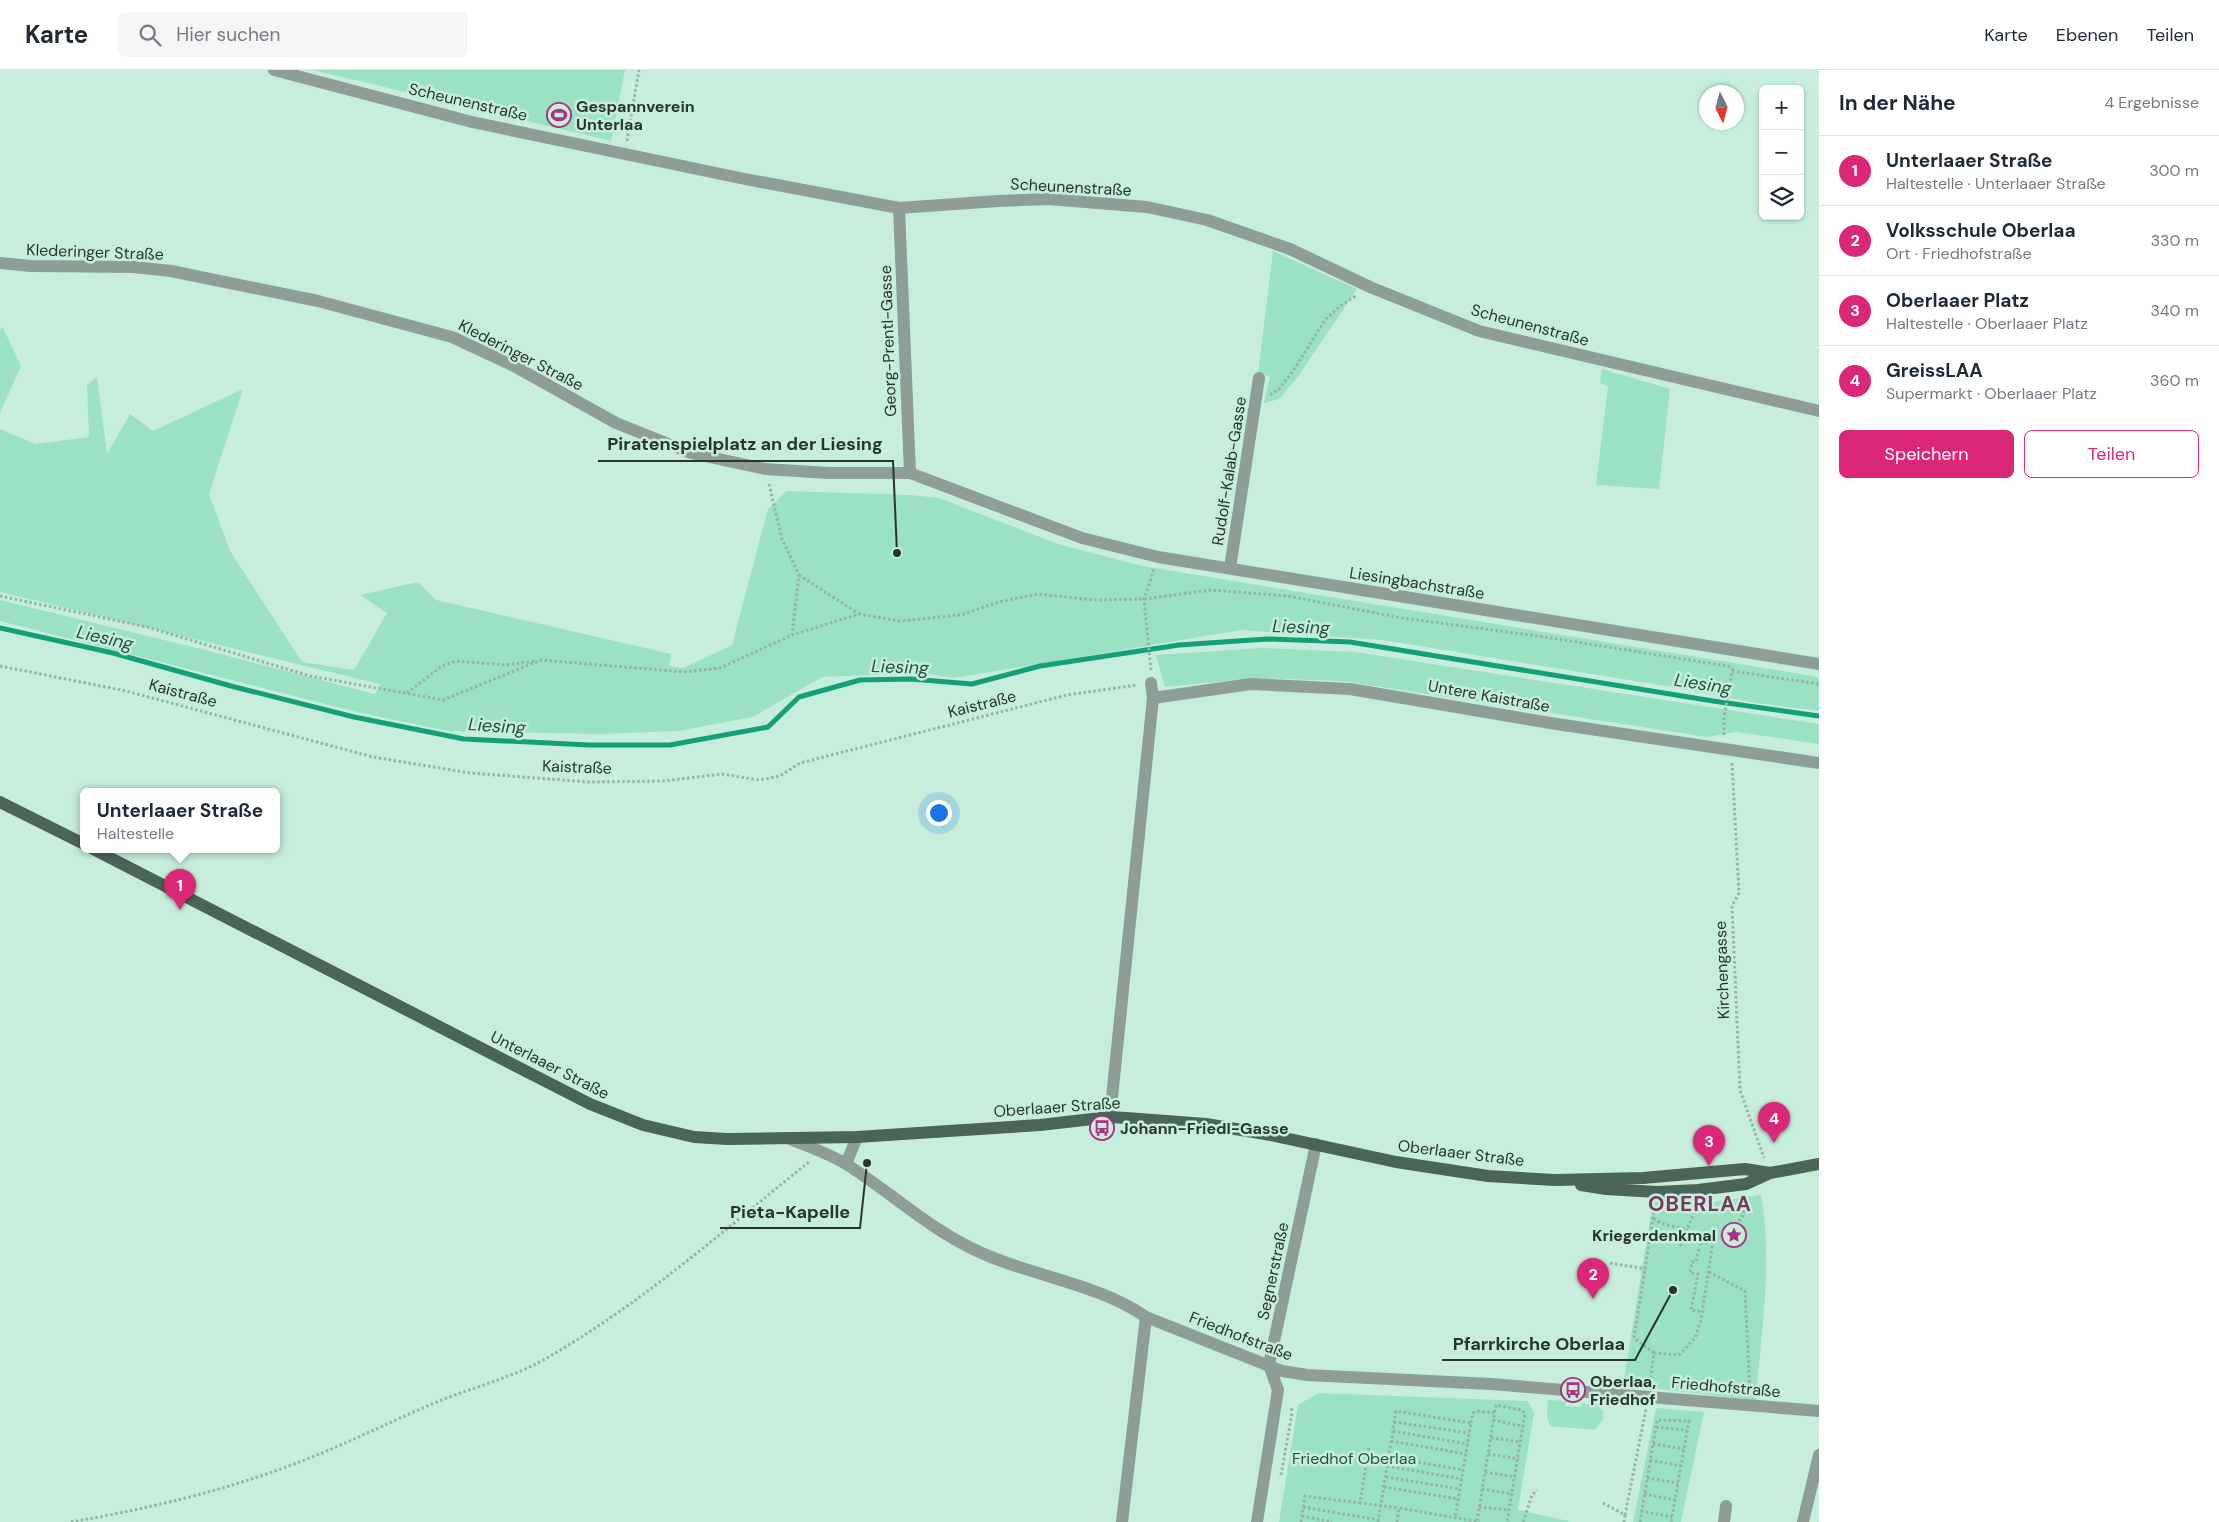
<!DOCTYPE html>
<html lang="de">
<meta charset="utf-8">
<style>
body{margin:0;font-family:"DM Sans",sans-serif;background:#f6f6f7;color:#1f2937}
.controls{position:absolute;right:15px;top:15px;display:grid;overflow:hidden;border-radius:8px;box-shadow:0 1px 4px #0004}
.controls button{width:45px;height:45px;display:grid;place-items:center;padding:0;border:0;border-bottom:1px solid #e0e1e3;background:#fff;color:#1f2937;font:25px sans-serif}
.compass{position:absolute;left:1699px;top:15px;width:45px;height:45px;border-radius:50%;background:#fff;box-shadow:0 1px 4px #0004;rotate:174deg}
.you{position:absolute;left:938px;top:742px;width:18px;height:18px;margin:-12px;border:4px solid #fff;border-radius:50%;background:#1a73e8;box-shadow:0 0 0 8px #1a73e833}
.badge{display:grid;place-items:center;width:32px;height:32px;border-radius:50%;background:#db2777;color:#fff;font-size:16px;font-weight:700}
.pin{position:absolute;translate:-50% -41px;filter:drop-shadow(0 1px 2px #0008)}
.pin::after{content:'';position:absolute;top:26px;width:18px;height:15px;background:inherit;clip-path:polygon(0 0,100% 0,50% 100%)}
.popup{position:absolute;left:80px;top:718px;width:200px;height:65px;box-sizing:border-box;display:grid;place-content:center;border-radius:8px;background:#fff;filter:drop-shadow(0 1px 4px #0005);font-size:16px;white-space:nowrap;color:#747a83}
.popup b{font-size:19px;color:#1f2937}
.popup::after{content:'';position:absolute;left:50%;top:100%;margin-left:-10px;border:10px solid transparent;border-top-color:#fff}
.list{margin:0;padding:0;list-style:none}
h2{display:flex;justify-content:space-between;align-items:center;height:65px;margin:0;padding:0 20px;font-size:21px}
h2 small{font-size:16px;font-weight:400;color:#747a83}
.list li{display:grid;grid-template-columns:32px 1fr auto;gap:15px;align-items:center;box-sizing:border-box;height:70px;padding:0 20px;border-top:1px solid #e0e1e3}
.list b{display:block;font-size:19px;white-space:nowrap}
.list p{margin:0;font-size:16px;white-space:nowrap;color:#747a83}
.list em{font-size:16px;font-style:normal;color:#747a83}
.actions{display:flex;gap:10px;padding:15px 20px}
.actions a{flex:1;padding:11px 0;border:1px solid #db2777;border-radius:8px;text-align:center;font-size:18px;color:#db2777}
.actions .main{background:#db2777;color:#fff}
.icon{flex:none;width:28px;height:28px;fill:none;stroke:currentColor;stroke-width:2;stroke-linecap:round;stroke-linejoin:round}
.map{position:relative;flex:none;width:1819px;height:1452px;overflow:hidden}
header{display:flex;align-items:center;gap:30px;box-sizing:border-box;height:70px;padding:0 25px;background:#fff;border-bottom:1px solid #e0e1e3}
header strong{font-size:24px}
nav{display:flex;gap:28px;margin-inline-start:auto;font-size:18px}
.search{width:350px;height:45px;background:#f6f6f7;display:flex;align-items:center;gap:12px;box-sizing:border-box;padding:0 18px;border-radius:8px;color:#747a83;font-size:19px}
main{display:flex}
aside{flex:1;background:#fff}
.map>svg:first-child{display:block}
.green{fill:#9be1c3}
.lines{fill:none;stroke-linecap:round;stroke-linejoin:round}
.stream{stroke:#14a076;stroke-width:5}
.path{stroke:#93b3a4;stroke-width:3;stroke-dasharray:2.5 2.5;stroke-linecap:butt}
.minor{stroke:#8e9e97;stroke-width:12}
.major{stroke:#486558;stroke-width:12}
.labels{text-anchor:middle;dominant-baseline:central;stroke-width:5;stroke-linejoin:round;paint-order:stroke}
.street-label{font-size:16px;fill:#26362f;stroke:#c7eedc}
.poi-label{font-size:16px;font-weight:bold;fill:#26362f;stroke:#c7eedc;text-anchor:start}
.park-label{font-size:16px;fill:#21523f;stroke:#c7eedc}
.water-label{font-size:18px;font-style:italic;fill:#215340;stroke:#c7eedc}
.district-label{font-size:21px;font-weight:bold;letter-spacing:1px;fill:#78395e;stroke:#c7eedc}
.leader{fill:none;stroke:#26362f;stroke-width:2}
.callout-dot{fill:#26362f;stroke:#c7eedc;stroke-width:2}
.callout-label{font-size:18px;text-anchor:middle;font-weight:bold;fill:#26362f;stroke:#c7eedc;stroke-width:5;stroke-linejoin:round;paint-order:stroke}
</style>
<header>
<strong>Karte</strong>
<div class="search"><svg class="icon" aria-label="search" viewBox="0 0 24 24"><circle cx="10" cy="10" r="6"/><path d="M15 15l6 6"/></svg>Hier suchen</div>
<nav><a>Karte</a><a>Ebenen</a><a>Teilen</a></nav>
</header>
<main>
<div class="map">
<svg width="1819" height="1452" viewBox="0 0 1819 1452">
<rect width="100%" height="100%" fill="#c7eedc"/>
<g class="green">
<polygon points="313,0 625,0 611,71"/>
<polygon points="1273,181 1357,219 1297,308 1279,329 1264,333 1270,306 1258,304"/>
<polygon points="2,256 21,296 0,343 0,262"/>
<polygon points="1602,299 1670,319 1659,419 1596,415 1608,316 1600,313"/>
<polygon points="97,307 107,384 130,344 153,361 243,319 209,424 230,481 302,592 354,600 387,543 360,525 418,512 436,530 671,584 669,596 683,598 732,575 768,439 786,421 911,425 939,428 1058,474 1142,496 1819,607 1819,641 1757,633 1666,616 1383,570 1241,560 954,608 924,603 822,607 753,647 678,661 600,664 448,661 357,642 0,551 0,530 205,580 375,624 380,614 0,522 0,359 35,374 89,367 87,315"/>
<polygon points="1262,578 1355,582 1819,654 1819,674 1737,662 1707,667 1343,611 1255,608 1165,617 1156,585"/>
<path d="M1761 1125C1773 1192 1761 1262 1756 1330L1623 1315 1653 1132H1708Z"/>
<polygon points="1318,1323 1528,1331 1534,1343 1518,1440 1573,1452 1279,1452 1298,1335"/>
<polygon points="1548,1330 1566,1331 1565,1336 1581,1337 1581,1333 1597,1335 1603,1341 1603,1349 1595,1360 1550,1356 1547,1347"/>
<polygon points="1656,1338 1704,1342 1681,1452 1633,1452"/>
</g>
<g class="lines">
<polyline class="stream" points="0,558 113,583 231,616 354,647 464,669 589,675 670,675 768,657 799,627 860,610 911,609 972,614 1040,596 1179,575 1267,569 1350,572 1713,631 1819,646"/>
<g class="path">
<polyline points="627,71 639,0"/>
<polyline points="1270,325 1279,319 1293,301 1325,250 1340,236 1357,225"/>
<polyline points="769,414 782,469 799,505 792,565"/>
<polyline points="799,505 859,544"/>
<polyline points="0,526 147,557 310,606 443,630 541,590 684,602 720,598 792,565 859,544 900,551 961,545 998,532 1038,524 1094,530 1144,529 1211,520 1287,526 1402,548 1552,568 1733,597"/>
<polyline points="0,596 126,621 373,687 470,703 589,712 663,711 722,704 759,710 780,706 800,693 1067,625 1137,615"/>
<polyline points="1151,600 1144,529 1154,499"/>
<polyline points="1732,601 1819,614"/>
<polyline points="407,623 442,596 456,591 505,595 536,591"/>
<polyline points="1724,665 1724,647 1733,597"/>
<polyline points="1732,693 1739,823 1732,836 1740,1020 1764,1088"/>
<path d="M1654 1148C1666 1161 1688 1151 1694 1171L1703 1174 1713 1172"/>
<polyline points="1680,1176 1698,1134"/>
<polyline points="1699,1179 1696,1192 1692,1192 1690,1203 1698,1204 1691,1240 1703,1242"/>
<polyline points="1610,1193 1646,1199"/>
<polyline points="1709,1202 1745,1221 1750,1322"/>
<polyline points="1644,1277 1647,1266"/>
<polyline points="1654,1283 1634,1268 1655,1135"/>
<path d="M1650 1313 1654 1283 1679 1285 1695 1268 1701 1250 1713 1172C1730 1158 1748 1152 1746 1127"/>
<polyline points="1493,1350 1523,1356"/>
<polyline points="1394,1352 1469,1363"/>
<polyline points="1471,1353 1473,1343 1477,1341 1494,1343"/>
<polyline points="1656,1357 1687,1360"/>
<polyline points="1393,1361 1468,1374"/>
<polyline points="1491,1368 1521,1372"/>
<polyline points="1391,1371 1466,1384"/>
<polyline points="1653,1374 1684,1379"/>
<polyline points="1369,1378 1360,1433 1399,1438"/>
<polyline points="1488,1384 1519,1389"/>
<polyline points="1389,1387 1463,1400"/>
<polyline points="1650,1390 1681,1396"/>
<polyline points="1387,1396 1462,1409"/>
<polyline points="1485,1402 1516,1407"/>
<polyline points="1281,1405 1292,1343 1291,1337"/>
<polyline points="1386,1407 1460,1419"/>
<polyline points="1647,1408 1678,1413"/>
<polyline points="1384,1417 1459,1429"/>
<polyline points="1482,1419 1512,1424"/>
<polyline points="1644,1424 1675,1430"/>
<polyline points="1603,1433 1625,1445 1624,1452"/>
<polyline points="1303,1437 1379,1450"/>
<polyline points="1479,1437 1509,1440"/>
<polyline points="1641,1441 1672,1447"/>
<polyline points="1625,1445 1646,1339"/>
<polyline points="1302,1446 1332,1452"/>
<polyline points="1477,1451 1496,1335 1521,1340 1525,1343 1507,1452"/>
<path d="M71 1452C142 1440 219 1422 286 1397 336 1379 383 1355 432 1334 469 1318 510 1309 545 1289 640 1235 724 1160 809 1092"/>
<polyline points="1301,1452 1305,1426 1360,1433"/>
<polyline points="1378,1452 1396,1341 1471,1353 1455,1448"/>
<polyline points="1397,1452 1399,1438 1480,1452"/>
<polyline points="1523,1452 1532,1425 1537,1420"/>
<polyline points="1640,1452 1657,1350 1689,1351 1671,1452"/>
</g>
<g class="minor">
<polyline points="274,0 472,52 745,109 899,138 998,131 1048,129 1147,137 1207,150 1290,179 1370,217 1479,261 1819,341"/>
<polyline points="899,138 910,403"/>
<polyline points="0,193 31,196 133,197 171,201 318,231 452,267 514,296 616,353 691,383 765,399 829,403 910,403 1082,468 1158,487 1819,594"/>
<polyline points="1230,498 1259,308"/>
<polyline points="1153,628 1251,614 1350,619 1550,653 1819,693"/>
<polyline points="1110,1047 1153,628 1151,613"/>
<path d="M787 1068C807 1076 828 1083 846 1094 889 1121 927 1157 973 1179 1028 1206 1095 1212 1146 1247L1282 1301 1307 1305 1491 1314 1819 1341"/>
<polyline points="846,1094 857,1067"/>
<polyline points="1122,1452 1146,1247"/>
<polyline points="1257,1452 1278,1320 1269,1295 1316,1074"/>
<polyline points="1724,1452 1726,1436"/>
<polyline points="1803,1452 1819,1385"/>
</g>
<g class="major">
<polyline points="0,732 84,774"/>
<polyline points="93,779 590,1034 643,1055 694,1067 727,1069 857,1067 1040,1055 1110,1047 1126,1048 1206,1054 1271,1065 1396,1092 1488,1106 1555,1110 1643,1108 1745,1099 1770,1103"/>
<polyline points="1581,1115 1606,1119 1657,1122 1698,1120 1746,1114 1770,1103 1819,1094"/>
</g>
</g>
<defs>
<symbol id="stadium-ring" viewBox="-11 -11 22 22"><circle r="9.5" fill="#c7eedc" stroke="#ad3081" stroke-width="1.5"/><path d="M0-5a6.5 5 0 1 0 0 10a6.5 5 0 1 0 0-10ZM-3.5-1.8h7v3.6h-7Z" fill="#ad3081"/></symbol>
<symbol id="bus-ring" viewBox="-11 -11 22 22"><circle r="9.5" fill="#c7eedc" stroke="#ad3081" stroke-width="1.5"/><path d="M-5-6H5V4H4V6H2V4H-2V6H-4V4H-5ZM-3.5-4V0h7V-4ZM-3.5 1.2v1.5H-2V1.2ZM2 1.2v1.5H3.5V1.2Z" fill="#ad3081"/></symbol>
<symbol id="sight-ring" viewBox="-11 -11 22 22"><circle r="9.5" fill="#c7eedc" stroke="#ad3081" stroke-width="1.5"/><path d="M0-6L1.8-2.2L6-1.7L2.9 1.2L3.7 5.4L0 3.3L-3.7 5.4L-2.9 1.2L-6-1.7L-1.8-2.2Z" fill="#ad3081"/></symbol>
</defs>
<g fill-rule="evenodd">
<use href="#stadium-ring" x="545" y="31" width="28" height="28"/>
<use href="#bus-ring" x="1088" y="1044" width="28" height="28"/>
<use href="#sight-ring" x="1720" y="1151" width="28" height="28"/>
<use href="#bus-ring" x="1559" y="1306" width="28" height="28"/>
</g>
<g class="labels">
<g class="street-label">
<text transform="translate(468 32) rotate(13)">Scheunenstraße</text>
<text transform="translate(1071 117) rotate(3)">Scheunenstraße</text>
<text transform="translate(95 182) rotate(2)">Klederinger Straße</text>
<text transform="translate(1530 255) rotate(15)">Scheunenstraße</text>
<text transform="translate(888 271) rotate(-92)">Georg-Prentl-Gasse</text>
<text transform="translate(521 285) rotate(27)">Klederinger Straße</text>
<text transform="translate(1229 401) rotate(-81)">Rudolf-Kalab-Gasse</text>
<text transform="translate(1417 513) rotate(9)">Liesingbachstraße</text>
<text transform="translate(183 623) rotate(15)">Kaistraße</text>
<text transform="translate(1489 626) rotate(10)">Untere Kaistraße</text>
<text transform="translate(982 634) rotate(-14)">Kaistraße</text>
<text transform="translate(577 697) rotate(2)">Kaistraße</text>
<text transform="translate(1722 900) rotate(-92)">Kirchengasse</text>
<text transform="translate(550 995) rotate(27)">Unterlaaer Straße</text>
<text transform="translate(1057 1037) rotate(-4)">Oberlaaer Straße</text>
<text transform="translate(1461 1083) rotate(7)">Oberlaaer Straße</text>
<text transform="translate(1273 1201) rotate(-78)">Segnerstraße</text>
<text transform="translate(1241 1266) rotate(21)">Friedhofstraße</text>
<text transform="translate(1726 1317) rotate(5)">Friedhofstraße</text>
</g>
<g class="poi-label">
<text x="576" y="36">Gespannverein<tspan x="576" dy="18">Unterlaa</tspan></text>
<text x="1120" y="1058">Johann-Friedl-Gasse</text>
<text x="1716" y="1165" text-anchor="end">Kriegerdenkmal</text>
<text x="1590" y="1311">Oberlaa,<tspan x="1590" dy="18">Friedhof</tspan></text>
</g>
<g class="park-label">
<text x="1354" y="1388">Friedhof Oberlaa</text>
</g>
<g class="water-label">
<text transform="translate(1301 557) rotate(2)">Liesing</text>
<text transform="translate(105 568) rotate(13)">Liesing</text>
<text transform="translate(900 597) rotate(2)">Liesing</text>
<text transform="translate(1703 614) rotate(9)">Liesing</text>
<text transform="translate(497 656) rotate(4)">Liesing</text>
</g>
<g class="district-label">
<text x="1700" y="1134">OBERLAA</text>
</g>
</g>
<path class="leader" d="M897 483L893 391H598M867 1093L860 1158H720M1673 1220L1635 1290H1442"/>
<g class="callout-dot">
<circle cx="897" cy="483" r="5"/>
<circle cx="867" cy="1093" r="5"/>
<circle cx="1673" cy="1220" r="5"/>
</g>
<g class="callout-label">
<text x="745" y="380">Piratenspielplatz an der Liesing</text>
<text x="790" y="1148">Pieta-Kapelle</text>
<text x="1539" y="1280">Pfarrkirche Oberlaa</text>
</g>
</svg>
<div class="controls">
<button>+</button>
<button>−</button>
<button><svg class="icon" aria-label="layers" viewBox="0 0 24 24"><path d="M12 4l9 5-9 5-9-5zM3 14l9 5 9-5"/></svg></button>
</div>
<svg class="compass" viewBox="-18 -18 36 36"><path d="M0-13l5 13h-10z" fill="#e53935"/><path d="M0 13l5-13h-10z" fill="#747a83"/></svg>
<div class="you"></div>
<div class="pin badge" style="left:180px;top:840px">1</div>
<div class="popup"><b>Unterlaaer Straße</b>Haltestelle</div>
<div class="pin badge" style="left:1593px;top:1229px">2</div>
<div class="pin badge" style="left:1709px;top:1096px">3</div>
<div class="pin badge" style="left:1774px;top:1073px">4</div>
</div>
<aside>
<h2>In der Nähe<small>4 Ergebnisse</small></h2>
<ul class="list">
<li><span class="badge">1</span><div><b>Unterlaaer Straße</b><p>Haltestelle · Unterlaaer Straße</p></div><em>300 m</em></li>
<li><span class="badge">2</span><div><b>Volksschule Oberlaa</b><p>Ort · Friedhofstraße</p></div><em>330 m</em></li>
<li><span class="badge">3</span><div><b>Oberlaaer Platz</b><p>Haltestelle · Oberlaaer Platz</p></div><em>340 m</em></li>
<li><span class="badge">4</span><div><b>GreissLAA</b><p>Supermarkt · Oberlaaer Platz</p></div><em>360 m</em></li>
</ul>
<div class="actions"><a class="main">Speichern</a><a>Teilen</a></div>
</aside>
</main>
